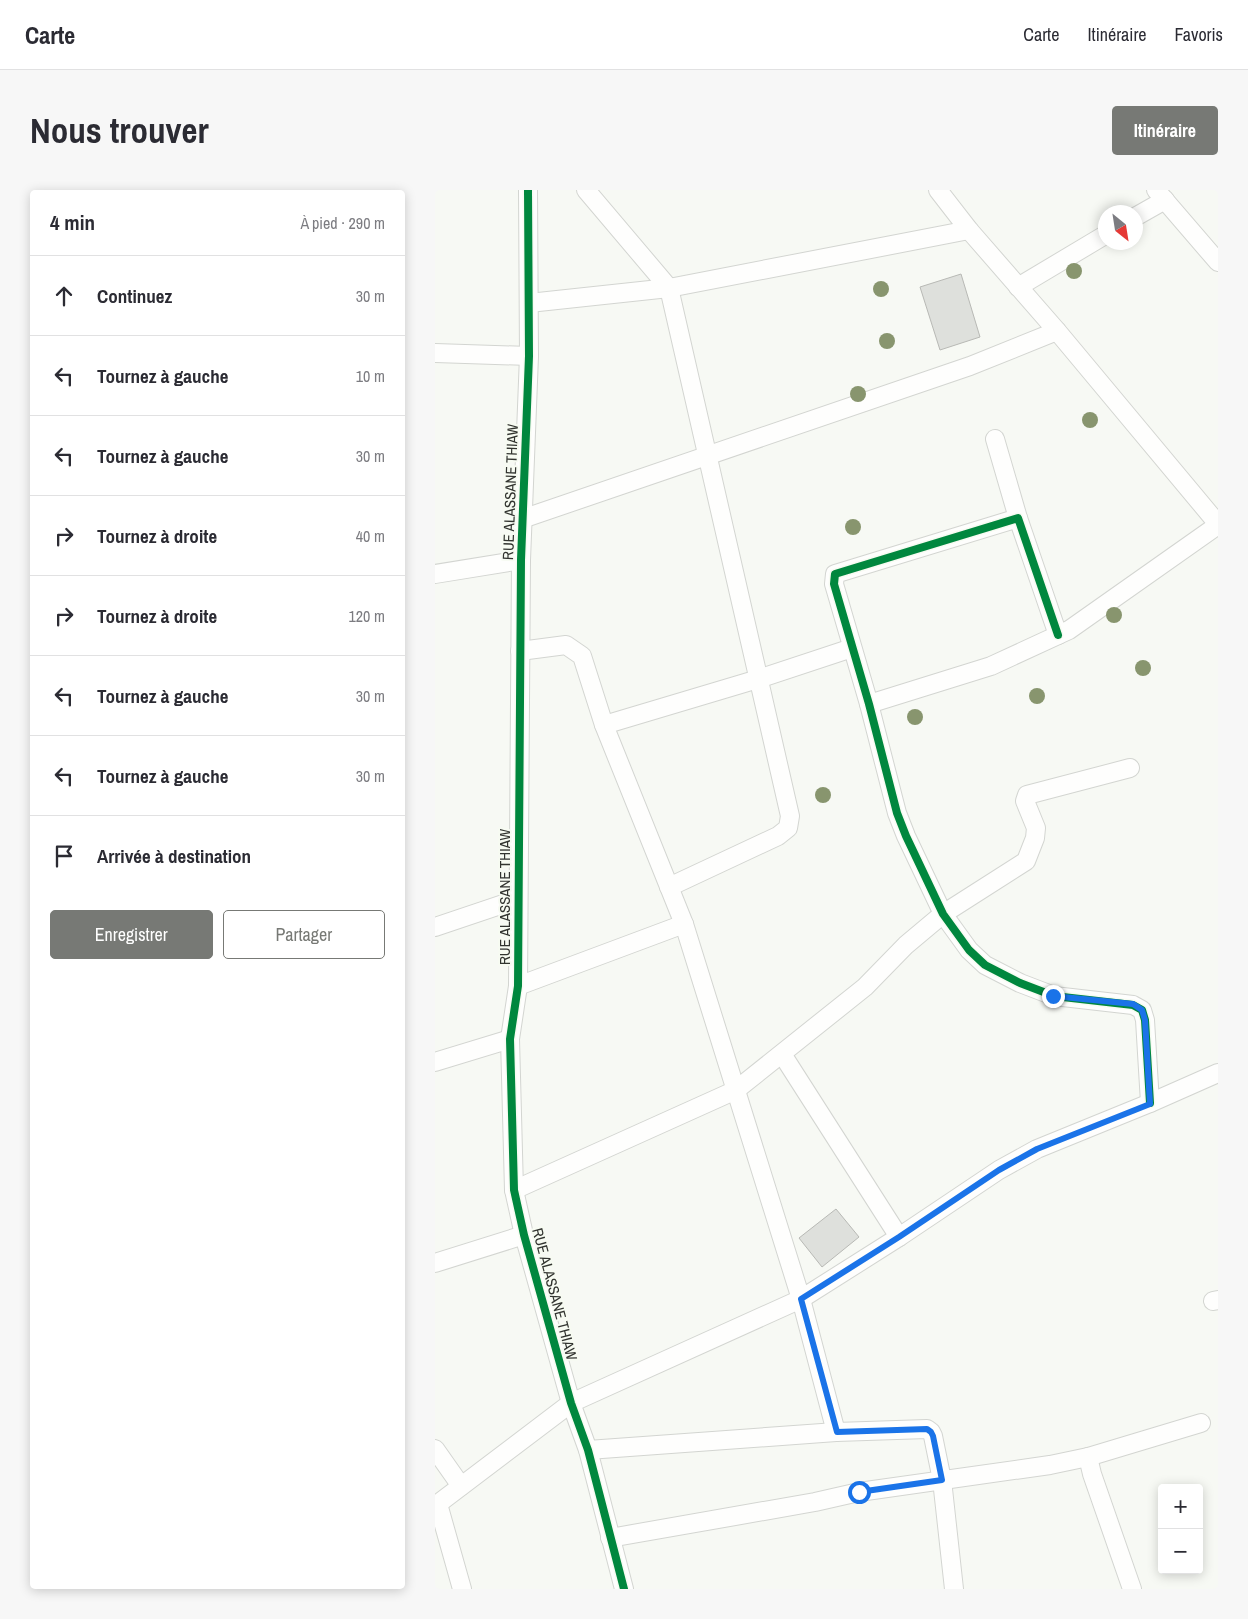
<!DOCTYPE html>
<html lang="fr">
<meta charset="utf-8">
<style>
body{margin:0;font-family:"Archivo Narrow",sans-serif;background:#f7f7f7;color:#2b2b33}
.controls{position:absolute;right:15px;bottom:15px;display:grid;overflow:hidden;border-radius:5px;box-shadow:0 2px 12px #0003}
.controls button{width:45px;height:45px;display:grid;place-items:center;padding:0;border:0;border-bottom:1px solid #e1e1e2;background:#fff;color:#2b2b33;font:25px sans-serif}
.compass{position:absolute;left:663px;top:15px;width:45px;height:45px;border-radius:50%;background:#fff;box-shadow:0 2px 12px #0003;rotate:150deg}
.stop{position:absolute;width:15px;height:15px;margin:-11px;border:4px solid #1a73e8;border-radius:50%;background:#fff}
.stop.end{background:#1a73e8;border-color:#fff;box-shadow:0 1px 5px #0008}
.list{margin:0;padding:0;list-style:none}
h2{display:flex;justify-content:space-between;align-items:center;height:65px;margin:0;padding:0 20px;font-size:21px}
h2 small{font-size:16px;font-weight:400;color:#7c7c81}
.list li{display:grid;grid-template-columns:32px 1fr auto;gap:15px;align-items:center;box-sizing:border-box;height:80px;padding:0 20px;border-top:1px solid #e1e1e2}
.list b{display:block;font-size:19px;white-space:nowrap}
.list em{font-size:16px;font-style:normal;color:#7c7c81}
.actions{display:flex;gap:10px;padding:15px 20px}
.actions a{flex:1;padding:11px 0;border:1px solid #777975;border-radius:5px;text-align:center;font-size:18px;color:#777975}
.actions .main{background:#777975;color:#fff}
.icon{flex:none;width:28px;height:28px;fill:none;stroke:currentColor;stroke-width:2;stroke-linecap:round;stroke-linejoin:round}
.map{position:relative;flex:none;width:783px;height:1399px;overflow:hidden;border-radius:5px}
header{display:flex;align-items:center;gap:30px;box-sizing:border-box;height:70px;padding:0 25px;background:#fff;border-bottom:1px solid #e1e1e2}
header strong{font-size:24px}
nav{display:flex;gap:28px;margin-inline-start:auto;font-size:18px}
.intro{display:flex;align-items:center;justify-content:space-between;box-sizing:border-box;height:120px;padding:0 30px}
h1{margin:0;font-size:35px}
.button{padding:12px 22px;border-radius:5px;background:#777975;color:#fff;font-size:18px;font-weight:700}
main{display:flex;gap:30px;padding:0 30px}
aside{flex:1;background:#fff;border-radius:5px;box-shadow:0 2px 12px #0003}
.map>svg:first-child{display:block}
.building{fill:#dee0dc;stroke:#b8b9b5}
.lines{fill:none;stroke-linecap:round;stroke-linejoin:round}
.minor-casing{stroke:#d3d5d1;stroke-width:20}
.minor{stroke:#fefefd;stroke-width:18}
.cycleway-casing{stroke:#f7fbf2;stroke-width:11}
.cycleway{stroke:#00873e;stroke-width:8}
.tree{fill:#88956e}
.route{stroke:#1a73e8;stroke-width:6}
.labels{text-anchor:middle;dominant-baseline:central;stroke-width:4;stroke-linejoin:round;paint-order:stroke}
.street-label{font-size:15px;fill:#323430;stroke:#f7fbf2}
</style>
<header>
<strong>Carte</strong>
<nav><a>Carte</a><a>Itinéraire</a><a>Favoris</a></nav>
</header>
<div class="intro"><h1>Nous trouver</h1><a class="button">Itinéraire</a></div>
<main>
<aside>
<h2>4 min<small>À pied · 290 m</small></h2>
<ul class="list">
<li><svg class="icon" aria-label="ahead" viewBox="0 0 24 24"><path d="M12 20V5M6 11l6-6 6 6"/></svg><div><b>Continuez</b></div><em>30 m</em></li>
<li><svg class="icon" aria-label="left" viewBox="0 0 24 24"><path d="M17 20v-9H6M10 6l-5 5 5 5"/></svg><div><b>Tournez à gauche</b></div><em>10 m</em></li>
<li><svg class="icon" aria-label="left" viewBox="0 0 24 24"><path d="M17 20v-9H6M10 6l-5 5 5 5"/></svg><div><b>Tournez à gauche</b></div><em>30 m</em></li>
<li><svg class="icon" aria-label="right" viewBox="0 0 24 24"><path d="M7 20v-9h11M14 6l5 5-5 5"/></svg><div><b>Tournez à droite</b></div><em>40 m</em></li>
<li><svg class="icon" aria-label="right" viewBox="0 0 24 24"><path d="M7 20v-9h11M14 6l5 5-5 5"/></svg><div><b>Tournez à droite</b></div><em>120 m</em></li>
<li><svg class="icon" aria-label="left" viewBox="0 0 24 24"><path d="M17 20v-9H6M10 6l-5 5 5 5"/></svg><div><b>Tournez à gauche</b></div><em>30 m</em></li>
<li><svg class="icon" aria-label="left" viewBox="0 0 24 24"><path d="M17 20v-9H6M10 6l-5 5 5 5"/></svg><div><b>Tournez à gauche</b></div><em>30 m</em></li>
<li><svg class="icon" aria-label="arrive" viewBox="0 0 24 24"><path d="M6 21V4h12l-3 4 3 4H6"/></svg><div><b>Arrivée à destination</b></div></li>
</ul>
<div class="actions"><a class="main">Enregistrer</a><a>Partager</a></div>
</aside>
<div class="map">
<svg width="783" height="1399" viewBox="0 0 783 1399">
<rect width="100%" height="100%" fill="#f7f9f4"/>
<g class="building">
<polygon points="526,84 545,147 505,160 485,97"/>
<polygon points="401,1019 424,1047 387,1077 364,1048"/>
</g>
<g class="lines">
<defs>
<g id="minor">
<polyline points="93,0 94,166 86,370 83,796 75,849 79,1000 89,1045 136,1213 153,1260 189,1399"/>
<polyline points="151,0 234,98 355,626 353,638 343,646 234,697"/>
<polyline points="503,0 534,40 622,141 783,334"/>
<polyline points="721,0 783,72"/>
<polyline points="700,27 730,10"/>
<polyline points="583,97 670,45"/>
<polyline points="94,113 234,98 534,40"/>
<polyline points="0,163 94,166"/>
<polyline points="560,249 583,328"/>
<polyline points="87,329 535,176 622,141"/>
<polyline points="0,384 86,370"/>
<polyline points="623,445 583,328 400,384 399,394 434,514 462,623 471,646 508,724 534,760 550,775 585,793 619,806 698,815 707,820 710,830 715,913"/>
<polyline points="85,461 131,455 147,466 169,535 249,734 366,1109 401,1242"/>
<polyline points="434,514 556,476 634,440 783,335"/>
<polyline points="169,535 323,489 417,458"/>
<polyline points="0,737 83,709"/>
<polyline points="83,796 249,734"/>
<polyline points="347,864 464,1047"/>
<polyline points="0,872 75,849"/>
<polyline points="79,1000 301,900 430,797 471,755 508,724 591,671 600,648 601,638 590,611 592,605 695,578"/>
<polyline points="0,1073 89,1045"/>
<polyline points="778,1111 783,1110"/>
<polyline points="0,1259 26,1296"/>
<polyline points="153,1260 401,1242 492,1239 496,1242 498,1246 507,1290 519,1399"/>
<polyline points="653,1267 657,1284 697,1399"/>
<polyline points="3,1314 27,1399"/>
<polyline points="0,1316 136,1213 366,1109 464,1047 564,980 602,959 715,913 783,883"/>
<polyline points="175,1348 380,1312 424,1302 615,1275 653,1267 766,1233"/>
</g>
</defs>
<use href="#minor" class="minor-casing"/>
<use href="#minor" class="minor"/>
<defs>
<g id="cycleway">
<polyline points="93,0 94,166 86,370 83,796 75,849 79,1000 89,1045 136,1213 153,1260 189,1399"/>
<polyline points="623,445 583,328 400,384 399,394 434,514 462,623 471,646 508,724 534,760 550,775 585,793 619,806 698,815 707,820 710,830 715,913"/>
</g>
</defs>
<use href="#cycleway" class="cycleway-casing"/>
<use href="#cycleway" class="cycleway"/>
</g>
<g class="tree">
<circle cx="639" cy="81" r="8"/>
<circle cx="446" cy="99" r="8"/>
<circle cx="452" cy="151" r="8"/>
<circle cx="423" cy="204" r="8"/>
<circle cx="655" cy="230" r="8"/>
<circle cx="418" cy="337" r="8"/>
<circle cx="679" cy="425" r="8"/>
<circle cx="708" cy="478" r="8"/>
<circle cx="602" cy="506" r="8"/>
<circle cx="480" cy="527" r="8"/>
<circle cx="388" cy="605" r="8"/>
</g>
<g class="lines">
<polyline class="route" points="424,1302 507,1290 498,1246 496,1242 492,1239 402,1242 366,1109 464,1047 564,980 602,959 715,914 710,830 707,820 698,814 618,806"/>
</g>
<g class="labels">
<g class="street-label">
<text transform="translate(75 302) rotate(-88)">RUE ALASSANE THIAW</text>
<text transform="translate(69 707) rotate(-90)">RUE ALASSANE THIAW</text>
<text transform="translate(120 1104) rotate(75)">RUE ALASSANE THIAW</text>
</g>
</g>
</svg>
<div class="controls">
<button>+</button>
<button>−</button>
</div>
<svg class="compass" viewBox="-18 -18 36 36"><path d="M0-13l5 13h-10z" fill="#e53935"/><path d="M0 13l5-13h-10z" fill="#7c7c81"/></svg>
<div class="stop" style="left:424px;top:1302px"></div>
<div class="stop end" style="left:618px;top:806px"></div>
</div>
</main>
